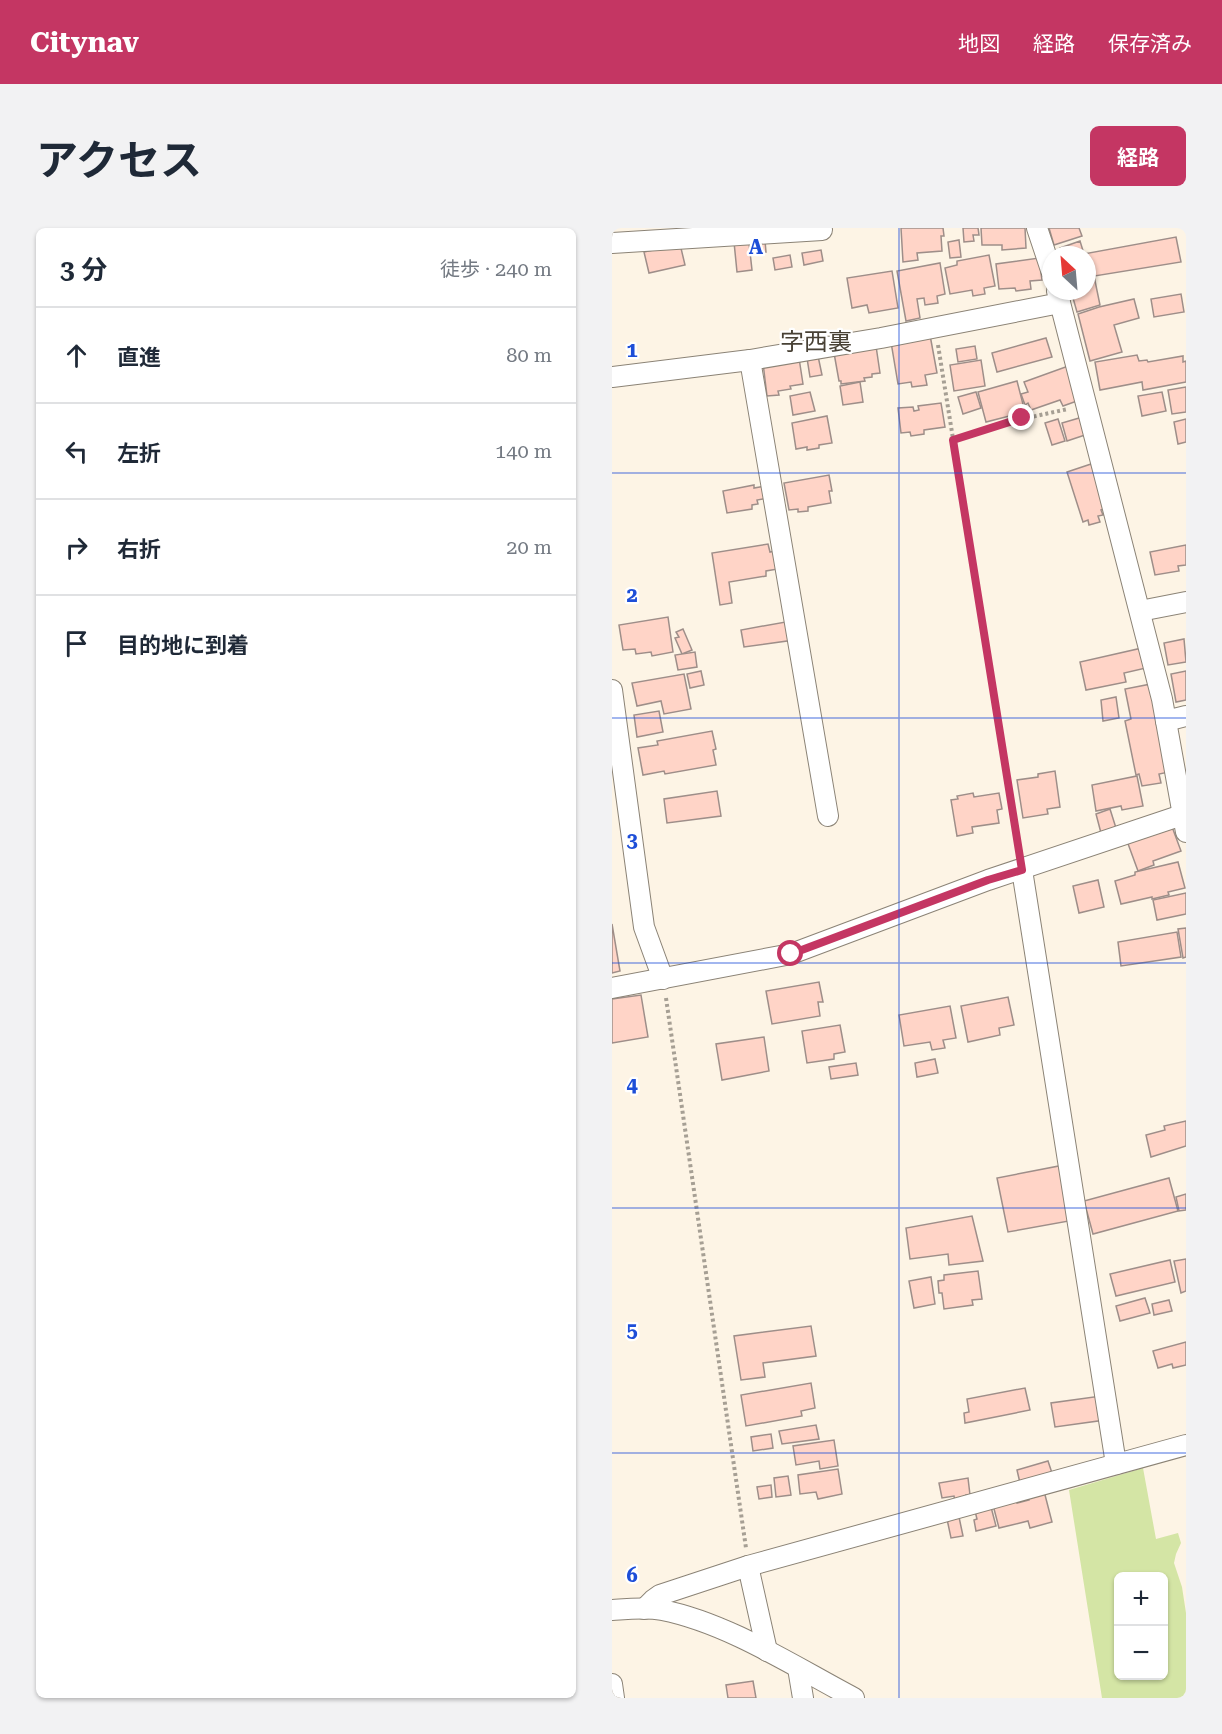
<!DOCTYPE html>
<html lang="ja">
<meta charset="utf-8">
<style>
body{margin:0;font-family:"Roboto Serif","Noto Sans JP",serif;background:#f2f2f3;color:#1f2937}
.controls{position:absolute;right:18px;bottom:18px;display:grid;overflow:hidden;border-radius:9px;box-shadow:0 2px 4px #0004}
.controls button{width:54px;height:54px;display:grid;place-items:center;padding:0;border:0;border-bottom:2px solid #e0e1e3;background:#fff;color:#1f2937;font:30px sans-serif}
.compass{position:absolute;left:430px;top:18px;width:54px;height:54px;border-radius:50%;background:#fff;box-shadow:0 2px 4px #0004;rotate:334deg}
.stop{position:absolute;width:18px;height:18px;margin:-14px;border:4px solid #c43663;border-radius:50%;background:#fff}
.stop.end{background:#c43663;border-color:#fff;box-shadow:0 2px 6px #0008}
.list{margin:0;padding:0;list-style:none}
h2{display:flex;justify-content:space-between;align-items:center;height:78px;margin:0;padding:0 24px;font-size:26px}
h2 small{font-size:20px;font-weight:400;color:#747a83}
.list li{display:grid;grid-template-columns:39px 1fr auto;gap:18px;align-items:center;box-sizing:border-box;height:96px;padding:0 24px;border-top:2px solid #e0e1e3}
.list b{display:block;font-size:22px;white-space:nowrap}
.list em{font-size:20px;font-style:normal;color:#747a83}
.icon{flex:none;width:33px;height:33px;fill:none;stroke:currentColor;stroke-width:2;stroke-linecap:round;stroke-linejoin:round}
.map{position:relative;flex:none;width:574px;height:1470px;overflow:hidden;border-radius:9px}
header{display:flex;align-items:center;gap:36px;box-sizing:border-box;height:84px;padding:0 30px;background:#c43663;color:#fff}
header strong{font-size:28px}
nav{display:flex;gap:33px;margin-inline-start:auto;font-size:21px}
.intro{display:flex;align-items:center;justify-content:space-between;box-sizing:border-box;height:144px;padding:0 36px}
h1{margin:0;font-size:42px}
.button{padding:15px 27px;border-radius:9px;background:#c43663;color:#fff;font-size:21px;font-weight:700}
main{display:flex;gap:36px;padding:0 36px}
aside{flex:1;background:#fff;border-radius:9px;box-shadow:0 2px 4px #0004}
.map>svg:first-child{display:block}
.green{fill:#d4e5a5;fill-rule:evenodd}
.building{fill:#ffd4c7;stroke:#9e8e89;stroke-width:1.5}
.lines{fill:none;stroke-linecap:round;stroke-linejoin:round}
.minor-casing{stroke:#8b8376;stroke-width:22}
.path{stroke:#a69f94;stroke-width:4;stroke-dasharray:3 3;stroke-linecap:butt}
.minor{stroke:#fff;stroke-width:20}
.route{stroke:#c43663;stroke-width:8}
.grid{fill:none;stroke:#1d4ed8;stroke-width:1.5;stroke-opacity:0.55}
.labels{text-anchor:middle;dominant-baseline:central;stroke-width:4.5;stroke-linejoin:round;paint-order:stroke}
.quarter-label{font-size:24px;fill:#484135;stroke:#fff}
.grid-label{font-size:20px;text-anchor:middle;font-weight:bold;fill:#1d4ed8;stroke:#fff;stroke-width:4.5;stroke-linejoin:round;paint-order:stroke}
</style>
<header>
<strong>Citynav</strong>
<nav><a>地図</a><a>経路</a><a>保存済み</a></nav>
</header>
<div class="intro"><h1>アクセス</h1><a class="button">経路</a></div>
<main>
<aside>
<h2>3 分<small>徒歩 · 240 m</small></h2>
<ul class="list">
<li><svg class="icon" aria-label="ahead" viewBox="0 0 24 24"><path d="M12 20V5M6 11l6-6 6 6"/></svg><div><b>直進</b></div><em>80 m</em></li>
<li><svg class="icon" aria-label="left" viewBox="0 0 24 24"><path d="M17 20v-9H6M10 6l-5 5 5 5"/></svg><div><b>左折</b></div><em>140 m</em></li>
<li><svg class="icon" aria-label="right" viewBox="0 0 24 24"><path d="M7 20v-9h11M14 6l5 5-5 5"/></svg><div><b>右折</b></div><em>20 m</em></li>
<li><svg class="icon" aria-label="arrive" viewBox="0 0 24 24"><path d="M6 21V4h12l-3 4 3 4H6"/></svg><div><b>目的地に到着</b></div></li>
</ul>
</aside>
<div class="map">
<svg width="574" height="1470" viewBox="0 0 574 1470">
<rect width="100%" height="100%" fill="#fdf4e5"/>
<path class="green" d="M531 1240 544 1311 566 1305 569 1315 564 1326 562 1335 570 1359 574 1385V1470H490L457 1262ZM506 1348H552V1448H506Z"/>
<g class="building">
<polygon points="289,0 331,0 332,8 329,8 330,23 305,25 306,32 291,34"/>
<polygon points="351,0 366,0 367,7 361,7 362,13 352,14"/>
<polygon points="369,0 413,0 414,20 390,22 390,17 370,17"/>
<polygon points="437,0 467,0 470,8 442,17"/>
<polygon points="564,9 569,34 482,48 488,77 465,84 459,63 475,63 475,27 449,27 448,20 468,13 472,26"/>
<polygon points="347,12 349,29 338,30 336,14"/>
<polygon points="153,13 154,24 141,26 140,14"/>
<polygon points="122,14 137,15 140,42 125,44"/>
<polygon points="68,16 73,37 37,45 32,24"/>
<polygon points="209,22 211,33 192,37 190,25"/>
<polygon points="178,27 180,39 163,42 161,30"/>
<polygon points="377,27 383,58 372,60 373,66 361,68 360,62 338,66 333,40 345,37 345,33"/>
<polygon points="427,30 430,52 418,53 419,61 404,63 403,60 387,61 384,36"/>
<polygon points="328,35 333,66 325,68 326,75 313,77 312,70 305,71 308,90 294,93 285,43"/>
<polygon points="280,43 286,80 257,85 255,77 240,80 235,50"/>
<polygon points="569,66 572,84 542,89 539,71"/>
<polygon points="522,71 527,90 502,97 510,124 478,133 466,86 487,79"/>
<polygon points="318,107 325,145 313,147 315,157 300,159 299,154 286,156 279,114"/>
<polygon points="434,110 440,129 385,144 380,125"/>
<polygon points="264,118 268,145 260,146 260,149 252,150 253,153 229,156 229,153 227,153 222,125"/>
<polygon points="363,118 365,131 346,134 344,121"/>
<polygon points="525,127 527,133 535,132 536,134 571,128 571,134 574,133 574,154 531,162 530,154 488,162 483,134"/>
<polygon points="206,128 210,147 198,149 195,130"/>
<polygon points="187,130 191,156 178,158 179,161 166,163 167,167 155,168 151,135"/>
<polygon points="369,132 373,158 342,163 338,137"/>
<polygon points="459,137 465,173 451,178 448,172 419,182 416,175 413,177 409,166 416,164 412,154"/>
<polygon points="405,153 413,184 374,194 366,164"/>
<polygon points="248,154 251,174 231,177 228,158"/>
<polygon points="574,159 574,184 560,186 556,162"/>
<polygon points="198,164 203,183 181,187 178,168"/>
<polygon points="364,164 369,180 351,186 346,169"/>
<polygon points="550,164 554,183 530,188 526,168"/>
<polygon points="329,175 333,199 312,202 312,206 299,208 298,204 289,205 286,180 301,179 302,183 307,182 306,178"/>
<polygon points="215,188 220,215 207,217 207,220 195,222 195,219 184,221 180,195"/>
<polygon points="474,188 479,205 455,213 450,195"/>
<polygon points="446,191 453,213 440,217 433,195"/>
<polygon points="574,191 574,214 566,216 562,194"/>
<polygon points="479,236 494,280 489,282 491,287 486,288 488,294 477,297 476,292 471,294 455,244"/>
<polygon points="217,247 220,263 217,263 219,275 196,279 196,283 186,284 186,281 177,282 172,255"/>
<polygon points="142,257 142,260 154,258 156,270 145,272 146,276 140,277 140,281 115,285 111,263"/>
<polygon points="156,316 158,324 163,323 166,341 154,343 154,348 117,354 120,375 108,377 100,325"/>
<polygon points="574,317 574,337 566,338 567,343 543,347 538,324"/>
<polygon points="56,389 61,424 40,428 39,424 24,426 23,421 11,422 7,397"/>
<polygon points="179,393 182,412 132,419 129,402"/>
<polygon points="71,401 80,422 70,426 63,410 67,409 64,404"/>
<polygon points="572,411 574,434 556,437 552,415"/>
<polygon points="530,420 534,440 512,445 514,454 474,462 468,434"/>
<polygon points="83,424 85,439 66,442 63,427"/>
<polygon points="89,443 92,457 78,460 75,446"/>
<polygon points="574,443 574,472 564,474 559,446"/>
<polygon points="72,446 79,481 52,486 49,473 25,478 20,455"/>
<polygon points="539,456 557,544 547,546 549,555 530,558 527,546 524,547 513,493 519,491 513,461"/>
<polygon points="504,469 507,490 491,493 489,472"/>
<polygon points="47,483 51,504 25,509 22,487"/>
<polygon points="100,503 104,521 101,522 104,537 53,546 52,543 31,547 26,520 46,517 45,513"/>
<polygon points="443,543 448,579 435,581 436,586 411,590 405,552 426,549 426,546"/>
<polygon points="525,548 531,578 510,582 509,578 484,583 480,557"/>
<polygon points="105,563 109,588 55,595 52,571"/>
<polygon points="361,565 362,569 387,565 390,581 385,582 387,595 360,599 361,605 345,608 339,572 346,571 345,568"/>
<polygon points="498,581 504,600 489,605 484,586"/>
<polygon points="559,596 569,623 541,633 542,637 526,643 515,613"/>
<polygon points="566,634 573,660 556,664 557,667 540,671 540,669 509,676 503,653 523,647 523,644"/>
<polygon points="486,652 492,679 467,685 461,658"/>
<polygon points="574,665 574,686 545,692 541,672"/>
<polygon points="0,696 8,743 0,745"/>
<polygon points="574,700 574,729 571,730 566,701"/>
<polygon points="565,704 569,729 509,738 506,714"/>
<polygon points="207,754 211,774 206,774 208,788 160,796 154,763"/>
<polygon points="29,767 36,809 0,815 0,771"/>
<polygon points="396,769 402,797 387,800 388,807 356,814 349,778"/>
<polygon points="338,778 344,810 331,812 333,820 320,822 318,814 292,818 287,787"/>
<polygon points="228,797 233,824 222,826 222,831 195,835 190,803"/>
<polygon points="152,809 157,843 110,852 104,816"/>
<polygon points="323,831 326,845 305,849 303,835"/>
<polygon points="244,835 246,847 219,851 217,839"/>
<polygon points="574,893 574,918 539,929 534,907 553,902 552,898"/>
<polygon points="447,938 457,993 396,1004 385,950"/>
<polygon points="557,950 566,983 481,1006 472,973"/>
<polygon points="574,966 574,982 567,983 564,969"/>
<polygon points="360,988 371,1033 337,1037 336,1026 298,1031 294,1000"/>
<polygon points="574,1031 574,1063 569,1065 562,1033"/>
<polygon points="558,1032 563,1054 504,1068 498,1046"/>
<polygon points="366,1043 370,1071 360,1072 361,1077 332,1081 330,1065 327,1065 326,1053 332,1052 332,1047"/>
<polygon points="319,1049 323,1076 302,1080 297,1053"/>
<polygon points="533,1070 538,1085 508,1093 504,1078"/>
<polygon points="557,1072 560,1083 542,1087 540,1076"/>
<polygon points="199,1098 204,1128 151,1135 153,1149 129,1152 122,1108"/>
<polygon points="574,1114 574,1137 561,1140 560,1136 546,1140 541,1123"/>
<polygon points="199,1155 203,1180 189,1183 190,1188 134,1198 129,1167"/>
<polygon points="413,1160 418,1182 353,1195 352,1185 357,1184 355,1171"/>
<polygon points="489,1168 493,1192 443,1199 439,1175"/>
<polygon points="204,1197 207,1211 170,1216 167,1203"/>
<polygon points="159,1206 161,1220 141,1223 139,1209"/>
<polygon points="222,1212 226,1238 208,1241 207,1233 184,1237 181,1218"/>
<polygon points="436,1233 440,1245 408,1255 405,1242"/>
<polygon points="226,1241 230,1266 206,1271 204,1264 188,1266 186,1247"/>
<polygon points="176,1248 179,1267 164,1269 162,1250"/>
<polygon points="356,1250 358,1267 354,1267 355,1271 343,1273 342,1268 330,1270 327,1255"/>
<polygon points="159,1257 160,1269 147,1271 145,1259"/>
<polygon points="432,1263 440,1294 418,1300 416,1293 387,1300 381,1277 404,1271 405,1275 417,1272 416,1267"/>
<polygon points="379,1279 384,1298 364,1303 362,1292 365,1291 363,1283"/>
<polygon points="347,1289 351,1308 339,1310 335,1291"/>
<polygon points="141,1453 144,1470 116,1470 114,1457"/>
</g>
<g class="lines">
<defs>
<g id="minor">
<polyline points="425,0 439,42"/>
<polyline points="0,15 210,2 209,0"/>
<polyline points="445,63 550,471 574,604"/>
<polyline points="138,132 216,588"/>
<polyline points="0,149 138,132 269,110 448,75"/>
<polyline points="528,383 574,374"/>
<polyline points="0,462 32,699 51,751"/>
<polyline points="554,493 574,488"/>
<polyline points="410,642 504,1236"/>
<polyline points="0,760 179,726 376,652 570,587"/>
<polyline points="136,1338 155,1423"/>
<polyline points="32,1381 41,1372 48,1367 136,1338 574,1217"/>
<path d="M0 1382C16 1381 34 1379 50 1382 116 1395 183 1439 242 1470"/>
<polyline points="186,1440 191,1470"/>
<polyline points="0,1456 2,1470"/>
</g>
</defs>
<use href="#minor" class="minor-casing"/>
<g class="path">
<polyline points="326,117 407,623"/>
<polyline points="341,212 410,191 456,181"/>
<polyline points="54,770 134,1320"/>
</g>
<use href="#minor" class="minor"/>
</g>
<g class="lines">
<polyline class="route" points="179,726 376,652 410,642 341,212 410,190"/>
</g>
<path class="grid" d="M287 0V1470M0 245H574M0 490H574M0 735H574M0 980H574M0 1225H574"/>
<g class="labels">
<g class="quarter-label">
<text x="204" y="114">字西裏</text>
</g>
</g>
<g class="grid-label">
<text x="144" y="26">A</text>
<text x="20" y="129">1</text>
<text x="20" y="374">2</text>
<text x="20" y="619">3</text>
<text x="20" y="864">4</text>
<text x="20" y="1109">5</text>
<text x="20" y="1354">6</text>
</g>
</svg>
<div class="controls">
<button>+</button>
<button>−</button>
</div>
<svg class="compass" viewBox="-18 -18 36 36"><path d="M0-13l5 13h-10z" fill="#e53935"/><path d="M0 13l5-13h-10z" fill="#747a83"/></svg>
<div class="stop" style="left:179px;top:726px"></div>
<div class="stop end" style="left:410px;top:190px"></div>
</div>
</main>
